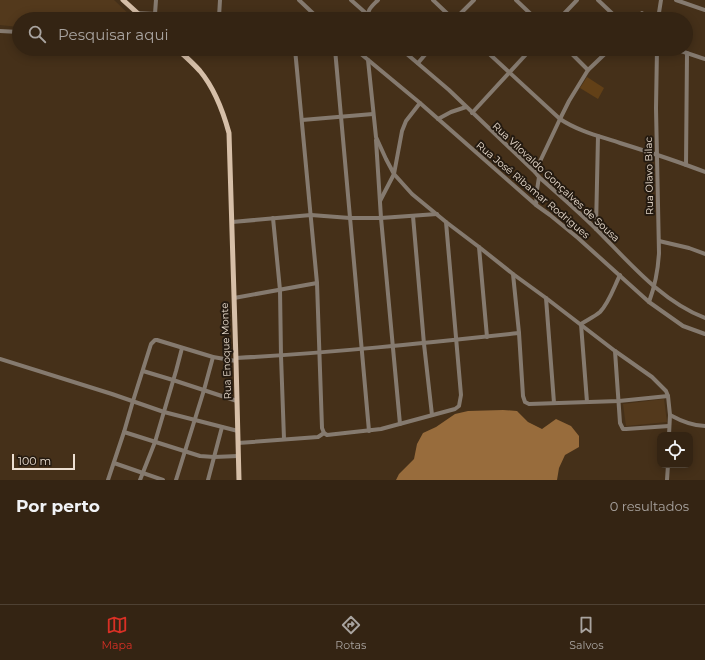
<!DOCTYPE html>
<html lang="pt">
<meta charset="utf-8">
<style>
body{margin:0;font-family:Montserrat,sans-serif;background:#3c2c1c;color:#f1f3f6}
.controls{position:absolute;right:12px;bottom:12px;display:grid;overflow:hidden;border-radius:8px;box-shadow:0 2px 10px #0003}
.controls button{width:36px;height:36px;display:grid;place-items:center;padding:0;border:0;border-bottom:1px solid #4e4133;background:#342413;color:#f1f3f6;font:20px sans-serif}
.scale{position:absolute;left:12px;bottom:10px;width:63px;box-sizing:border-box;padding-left:4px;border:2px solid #ecdfd1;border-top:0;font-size:11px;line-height:14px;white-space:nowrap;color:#ecdfd1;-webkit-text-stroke:3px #241a10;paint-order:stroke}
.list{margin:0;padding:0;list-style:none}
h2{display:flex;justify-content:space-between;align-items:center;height:52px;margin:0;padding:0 16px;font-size:17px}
h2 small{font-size:13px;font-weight:400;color:#a9a4a0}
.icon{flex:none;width:22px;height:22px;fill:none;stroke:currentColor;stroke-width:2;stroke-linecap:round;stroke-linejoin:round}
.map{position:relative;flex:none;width:705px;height:480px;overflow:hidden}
.search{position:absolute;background:#342413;box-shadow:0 2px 10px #0003;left:12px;right:12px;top:12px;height:44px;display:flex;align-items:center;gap:10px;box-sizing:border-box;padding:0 14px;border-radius:22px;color:#a9a4a0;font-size:15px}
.sheet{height:124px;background:#342413}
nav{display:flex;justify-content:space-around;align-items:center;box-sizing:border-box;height:56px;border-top:1px solid #4e4133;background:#342413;font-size:11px;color:#a9a4a0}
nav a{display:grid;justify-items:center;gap:2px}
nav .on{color:#d93025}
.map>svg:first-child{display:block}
.built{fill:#53391c}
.green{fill:#624017}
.water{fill:#986c3c}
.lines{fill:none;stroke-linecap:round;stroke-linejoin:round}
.minor{stroke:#857a6f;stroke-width:4}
.major{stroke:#d6bfa8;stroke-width:5}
.labels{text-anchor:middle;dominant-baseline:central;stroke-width:4;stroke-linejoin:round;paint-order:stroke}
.street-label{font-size:10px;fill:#ecdfd1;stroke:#241a10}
</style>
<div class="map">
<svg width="705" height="480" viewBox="0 0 705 480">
<rect width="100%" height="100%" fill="#453019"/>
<g class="built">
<polygon points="0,0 114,0 134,19 19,19 19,27 0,25"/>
<polygon points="664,399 667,422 626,426 623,404"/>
</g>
<polygon class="green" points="587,77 604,88 598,99 580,88"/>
<polygon class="water" points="503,410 517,411 528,422 542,429 556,419 571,426 579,436 579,447 565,455 559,468 557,480 396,480 399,474 414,459 417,444 423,433 436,427 455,414 468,411"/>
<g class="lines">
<g class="minor">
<polyline points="299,0 319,19"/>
<polyline points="351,0 368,15"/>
<polyline points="433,0 453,19"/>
<polyline points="516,0 536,19"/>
<polyline points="598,0 618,19"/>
<polyline points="676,0 705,10"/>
<polyline points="137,13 252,19"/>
<polyline points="155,14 156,0"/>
<polyline points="219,17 220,0"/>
<path d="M370 19C365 11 372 6 378 0"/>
<polyline points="455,19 474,0"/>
<polyline points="559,19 577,0"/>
<polyline points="637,19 642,13"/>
<polyline points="658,19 661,0"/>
<polyline points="0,31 19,32"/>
<polyline points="295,49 317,283 322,428 324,433 327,435 381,429 455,409 459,406 461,395 446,222"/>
<polyline points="335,49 369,431"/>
<polyline points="355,49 420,103 536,205 550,215 578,238 649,302 683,326 705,334"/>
<path d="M401 49 449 90 535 172 539 177C558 194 578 211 597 230 629 262 661 301 705 318"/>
<path d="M484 49 560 119C578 131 599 136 620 143 649 152 677 161 705 172"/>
<polyline points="567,49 588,70"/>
<polyline points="675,49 705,59"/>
<polyline points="368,60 376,137 386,159 394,174 412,194 446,222 479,247 513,274 546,298 615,351 652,377 666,391 668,396 670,415 669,435"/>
<polyline points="418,63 430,49"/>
<polyline points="472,113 531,49"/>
<polyline points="438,119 451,112 466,107"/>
<polyline points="302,120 373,114"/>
<polyline points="376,140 381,218 400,424"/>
<polyline points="686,165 687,53"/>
<polyline points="535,172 560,119 569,101 588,70 610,49"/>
<polyline points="380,201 394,174 402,131 406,121 420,103"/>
<polyline points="536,205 537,190 539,177"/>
<polyline points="413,216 424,344 432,415"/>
<polyline points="273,218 280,290 281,356 284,439"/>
<polyline points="232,222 311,215 350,218 381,218 437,214"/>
<polyline points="596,229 598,136"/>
<polyline points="659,241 689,248 705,254"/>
<polyline points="479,247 487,337"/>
<polyline points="513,274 519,333 523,396 525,402 529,404 619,401 668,396"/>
<polyline points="234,298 317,283"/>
<polyline points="546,298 554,403"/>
<path d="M649 302C655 286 658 270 659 253L656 108 657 49"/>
<polyline points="581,324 587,402"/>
<path d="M581 324C587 320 594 317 600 312 609 303 614 287 620 275"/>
<polyline points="615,351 620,423 623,429 626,429 669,426"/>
<path d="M236 358C331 353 425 343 519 333"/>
<polyline points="0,359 112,394 164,412 238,431"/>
<polyline points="143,371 173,380 237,401"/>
<path d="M670 415C681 421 692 426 705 426"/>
<polyline points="124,432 200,456 214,457 238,456"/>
<polyline points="238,443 318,437 324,433"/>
<polyline points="114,463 163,480"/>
<polyline points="108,480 124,432 133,401 151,344 155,340 157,340 213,357 236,361"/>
<polyline points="140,480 155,442 176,371 182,348"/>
<polyline points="176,480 204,390 213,357"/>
<polyline points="208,480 222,427"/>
<polyline points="667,480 668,465"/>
</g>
<g class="major">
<polyline points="123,0 144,19"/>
<path d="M177 49C185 56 193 63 200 71 215 89 223 111 229 133L236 361 239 480"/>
</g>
</g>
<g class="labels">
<g class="street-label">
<text transform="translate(649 176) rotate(-91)">Rua Olavo Bilac</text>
<text transform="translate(556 182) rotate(43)">Rua Vilovaldo Gonçalves de Sousa</text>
<text transform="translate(533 190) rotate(40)">Rua José Ribamar Rodrigues</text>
<text transform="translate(226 351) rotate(-92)">Rua Enoque Monte</text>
</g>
</g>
</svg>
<div class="controls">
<button><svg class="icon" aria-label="locate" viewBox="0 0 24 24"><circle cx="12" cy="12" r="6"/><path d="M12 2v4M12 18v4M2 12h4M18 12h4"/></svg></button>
</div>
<div class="scale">100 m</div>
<div class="search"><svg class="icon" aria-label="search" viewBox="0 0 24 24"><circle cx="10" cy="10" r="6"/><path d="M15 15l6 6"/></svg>Pesquisar aqui</div>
</div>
<section class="sheet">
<h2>Por perto<small>0 resultados</small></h2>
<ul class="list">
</ul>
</section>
<nav>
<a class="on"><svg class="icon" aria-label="map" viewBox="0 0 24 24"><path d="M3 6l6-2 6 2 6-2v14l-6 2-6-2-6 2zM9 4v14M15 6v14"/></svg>Mapa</a>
<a><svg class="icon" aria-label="directions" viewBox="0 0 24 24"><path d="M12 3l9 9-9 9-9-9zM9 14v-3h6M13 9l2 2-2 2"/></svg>Rotas</a>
<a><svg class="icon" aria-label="saved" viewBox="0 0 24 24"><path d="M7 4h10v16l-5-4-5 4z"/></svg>Salvos</a>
</nav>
